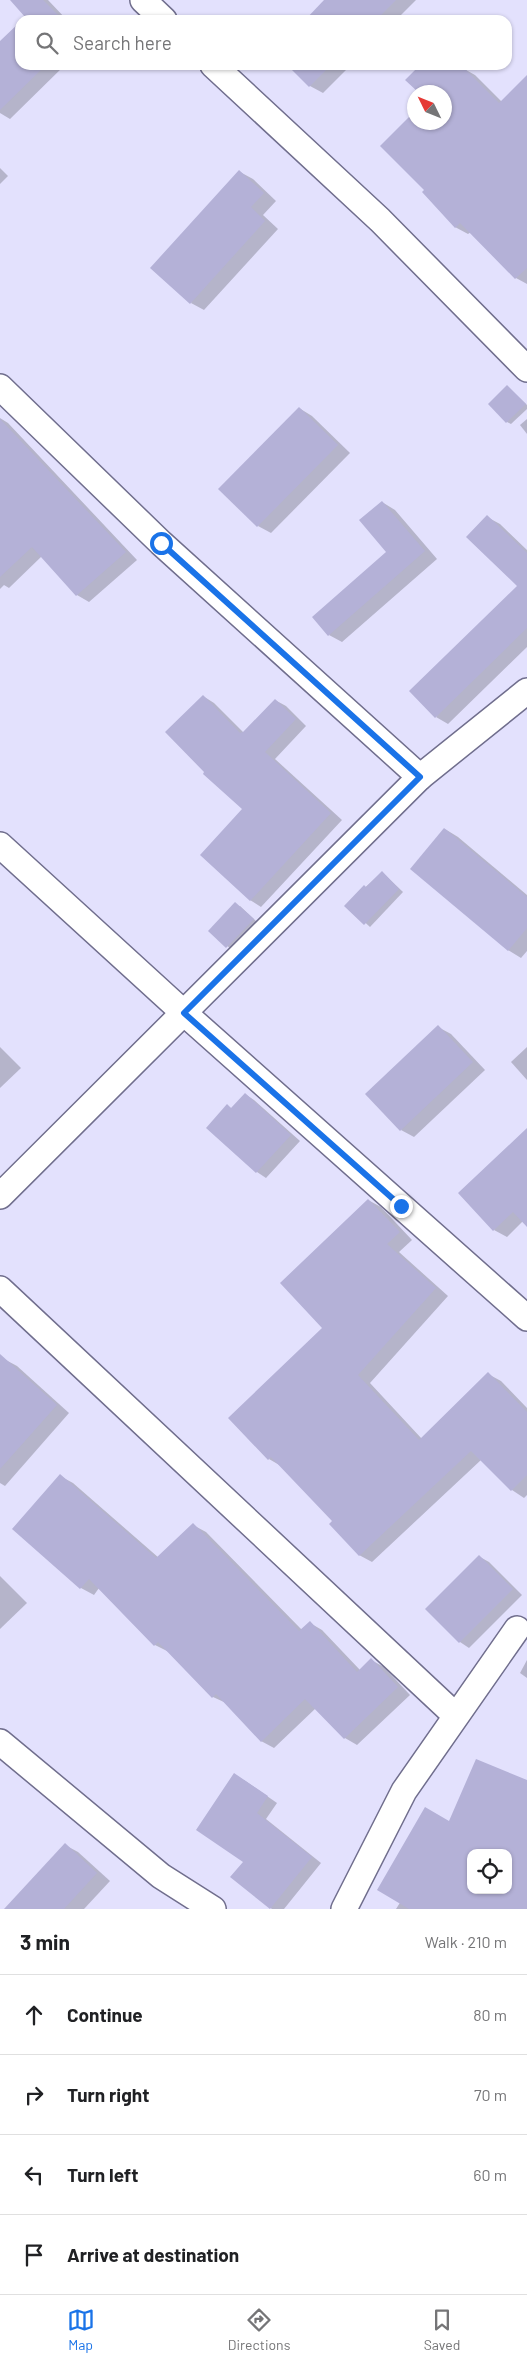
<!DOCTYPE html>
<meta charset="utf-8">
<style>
body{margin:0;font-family:Barlow,sans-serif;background:#f6f6f6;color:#202124}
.controls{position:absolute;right:15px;bottom:15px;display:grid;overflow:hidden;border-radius:10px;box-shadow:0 1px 4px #0004}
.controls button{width:45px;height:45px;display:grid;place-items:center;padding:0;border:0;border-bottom:1px solid #e0e0e0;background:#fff;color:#202124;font:25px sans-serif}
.compass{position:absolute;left:407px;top:85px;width:45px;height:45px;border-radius:50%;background:#fff;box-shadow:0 1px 4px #0004;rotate:313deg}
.stop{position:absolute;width:15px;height:15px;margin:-11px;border:4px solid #1a73e8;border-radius:50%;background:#fff}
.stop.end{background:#1a73e8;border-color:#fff;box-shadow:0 1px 5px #0008}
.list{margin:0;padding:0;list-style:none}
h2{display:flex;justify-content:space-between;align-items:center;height:65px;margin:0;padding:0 20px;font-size:21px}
h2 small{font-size:16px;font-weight:400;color:#757577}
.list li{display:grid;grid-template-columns:32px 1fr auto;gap:15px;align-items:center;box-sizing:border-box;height:80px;padding:0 20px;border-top:1px solid #e0e0e0}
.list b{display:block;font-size:19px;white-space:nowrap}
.list em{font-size:16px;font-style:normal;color:#757577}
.icon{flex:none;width:28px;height:28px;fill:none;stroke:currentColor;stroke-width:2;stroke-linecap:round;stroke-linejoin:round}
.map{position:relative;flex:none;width:527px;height:1909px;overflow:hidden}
.search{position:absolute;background:#fff;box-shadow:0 1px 4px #0004;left:15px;right:15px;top:15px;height:55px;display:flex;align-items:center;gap:12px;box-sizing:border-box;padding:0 18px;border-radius:15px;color:#757577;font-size:19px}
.sheet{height:385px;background:#fff}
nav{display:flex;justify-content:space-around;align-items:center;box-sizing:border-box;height:70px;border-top:1px solid #e0e0e0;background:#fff;font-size:14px;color:#757577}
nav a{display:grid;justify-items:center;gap:2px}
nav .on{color:#1a73e8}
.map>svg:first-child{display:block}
.shadow{fill:#0003;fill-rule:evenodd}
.building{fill:#b4b1d7;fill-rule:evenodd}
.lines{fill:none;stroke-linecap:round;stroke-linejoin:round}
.street-casing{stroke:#706e8d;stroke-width:28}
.street{stroke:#fff;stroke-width:25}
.route{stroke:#1a73e8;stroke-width:6}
</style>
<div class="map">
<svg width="527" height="1909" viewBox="0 0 527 1909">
<rect width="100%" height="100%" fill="#e3e1fd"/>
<g class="shadow">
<polygon points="12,0 48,0 67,20 23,20 27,17"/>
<polygon points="326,0 416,0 396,20 306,20"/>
<polygon points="20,23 20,65 65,65 10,119 0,113 0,43"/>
<polygon points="289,65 351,65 323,93 310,86"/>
<polygon points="422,65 457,65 475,75 502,102 527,76 527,284 516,278 471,232 468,234 455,227 426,190 382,146 414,114 414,122 444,122 444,92 420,92 407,80"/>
<polygon points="0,168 8,176 0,184"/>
<polygon points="240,172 253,179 276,201 263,215 278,229 204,310 191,303"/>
<polygon points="508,387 527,405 527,409 511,424 507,422"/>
<polygon points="299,408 312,416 350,453 271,533 258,526"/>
<polygon points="0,418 8,423 137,560 89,602 77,595 42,556 9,588 4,585 0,589"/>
<polygon points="527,419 527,434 520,425"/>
<polygon points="382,502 395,510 437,559 342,642 329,635 388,552"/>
<polygon points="487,517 500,524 527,550 527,647 448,724 436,717 519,586"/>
<polygon points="203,696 214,703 244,733 275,700 286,706 306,726 275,759 342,820 261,907 250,900 244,809 206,772"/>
<polygon points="445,829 458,837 527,895 527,951 521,958 508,950"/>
<polygon points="382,872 403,892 370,927 346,905"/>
<polygon points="240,906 257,922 232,950 210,931"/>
<polygon points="438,1027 451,1034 485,1070 414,1137 401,1130"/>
<polygon points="0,1047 21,1068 0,1088"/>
<polygon points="527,1047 527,1080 511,1062"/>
<polygon points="245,1094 254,1100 300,1141 266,1178 257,1172 208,1128 228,1106 232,1109"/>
<polygon points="527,1130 527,1225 523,1221 507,1237 494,1230"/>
<polygon points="368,1200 381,1207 412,1240 399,1252 448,1296 370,1383 422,1439 488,1374 501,1381 527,1408 527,1495 524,1498 512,1490 481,1460 372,1562 359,1555 334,1521 281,1466 269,1459 324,1328"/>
<polygon points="4,1359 17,1366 69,1413 5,1486 0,1483 0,1363"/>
<polygon points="60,1476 73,1483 159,1558 193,1525 206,1532 302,1630 310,1623 322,1630 360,1670 371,1660 384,1667 410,1695 357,1745 345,1738 316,1708 274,1748 261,1741 226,1703 213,1697 169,1652 155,1645 99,1588 94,1595 81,1588 14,1529"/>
<polygon points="480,1557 489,1562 522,1595 469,1648 460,1642 427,1609"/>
<polygon points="0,1576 27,1603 0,1629"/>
<polygon points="527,1660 527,1678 520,1673"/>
<polygon points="244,1780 277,1803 266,1819 321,1863 284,1909 272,1909 232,1877 245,1861"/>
<path d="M527 1781V1909H396L450 1823ZM471 1853H508V1890H471Z"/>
<polygon points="65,1845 78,1852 110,1881 84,1909 6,1909"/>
</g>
<g class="building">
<polygon points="10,0 43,0 63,20 22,20 25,17"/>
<polygon points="324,0 396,0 376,20 305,20"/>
<polygon points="20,22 20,65 46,65 0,110 0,41"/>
<polygon points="287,65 331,65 309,87"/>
<polygon points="420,65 461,65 499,103 527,75 527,268 515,279 460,223 455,228 422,192 424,190 380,146 414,112 414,122 444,122 444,92 418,92 405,80"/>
<polygon points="239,170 264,193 251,207 265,221 190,304 150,268"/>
<polygon points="507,385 526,404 506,423 488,404"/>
<polygon points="299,407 338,445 257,527 218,489"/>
<polygon points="0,419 126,552 76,596 32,547 0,577"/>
<polygon points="382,501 425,551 328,636 312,617 386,552 359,520"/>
<polygon points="487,515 527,553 527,628 435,718 409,691 517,586 466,537"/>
<polygon points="203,695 240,733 243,732 275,699 296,719 265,752 331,813 250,901 200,855 242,809 203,774 204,772 165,732"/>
<polygon points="444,828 527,897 527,928 508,951 410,869"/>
<polygon points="382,871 399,889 364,925 344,906 364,885 366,887"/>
<polygon points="235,902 254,919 226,948 208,931"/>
<polygon points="438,1025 473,1062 400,1131 365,1094"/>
<polygon points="245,1093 291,1135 256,1173 206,1128 227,1104 231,1108"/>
<polygon points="527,1128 527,1227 513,1212 493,1231 458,1193"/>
<polygon points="368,1199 400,1232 387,1244 436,1288 358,1375 419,1440 488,1372 527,1412 527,1475 511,1491 471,1451 359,1556 329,1524 332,1521 271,1457 268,1460 228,1418 322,1328 280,1283"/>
<polygon points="0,1354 57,1405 0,1469"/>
<polygon points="60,1474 156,1558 193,1523 299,1631 310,1621 357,1672 371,1658 398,1687 344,1739 305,1699 261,1742 216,1694 212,1698 158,1642 154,1646 89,1579 80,1589 12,1529"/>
<polygon points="479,1555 513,1589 459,1643 425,1609"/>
<path d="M476 1759 527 1780V1909H409L377 1890 425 1807 449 1821ZM471 1853H508V1890H471Z"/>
<polygon points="234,1773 268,1796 257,1813 312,1857 270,1909 230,1877 243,1862 196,1830"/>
<polygon points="65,1843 97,1873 64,1909 4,1909"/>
</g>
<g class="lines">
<defs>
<g id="street">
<polyline points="143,0 164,20"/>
<polyline points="213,65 380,220 527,369"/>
<polyline points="0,387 161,543 420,777"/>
<polyline points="0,845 184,1013 527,1318"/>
<polyline points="0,1196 420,777 527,691"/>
<polyline points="0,1289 455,1715"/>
<polyline points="0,1742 161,1876 213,1909"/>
<polyline points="344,1909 404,1791 517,1629"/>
</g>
</defs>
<use href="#street" class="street-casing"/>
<use href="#street" class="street"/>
</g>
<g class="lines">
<polyline class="route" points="161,543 420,777 184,1013 401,1206"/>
</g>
</svg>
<div class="controls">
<button><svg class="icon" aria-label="locate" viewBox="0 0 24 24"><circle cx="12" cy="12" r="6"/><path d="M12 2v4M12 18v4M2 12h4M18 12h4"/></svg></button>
</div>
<svg class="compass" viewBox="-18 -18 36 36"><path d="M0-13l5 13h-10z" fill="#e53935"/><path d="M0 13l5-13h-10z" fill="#757577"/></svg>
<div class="stop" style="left:161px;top:543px"></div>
<div class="stop end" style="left:401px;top:1206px"></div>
<div class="search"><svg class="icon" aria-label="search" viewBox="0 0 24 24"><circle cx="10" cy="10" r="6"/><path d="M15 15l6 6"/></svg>Search here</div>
</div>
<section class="sheet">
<h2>3 min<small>Walk · 210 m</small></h2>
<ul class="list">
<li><svg class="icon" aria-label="ahead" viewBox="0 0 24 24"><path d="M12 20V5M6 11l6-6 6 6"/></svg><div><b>Continue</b></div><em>80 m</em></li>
<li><svg class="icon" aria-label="right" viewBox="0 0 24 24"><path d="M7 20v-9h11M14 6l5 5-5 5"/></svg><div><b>Turn right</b></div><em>70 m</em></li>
<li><svg class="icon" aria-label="left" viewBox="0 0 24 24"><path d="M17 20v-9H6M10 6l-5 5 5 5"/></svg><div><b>Turn left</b></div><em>60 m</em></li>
<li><svg class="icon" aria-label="arrive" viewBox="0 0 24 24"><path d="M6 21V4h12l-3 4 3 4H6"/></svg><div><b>Arrive at destination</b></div></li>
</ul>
</section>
<nav>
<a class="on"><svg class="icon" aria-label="map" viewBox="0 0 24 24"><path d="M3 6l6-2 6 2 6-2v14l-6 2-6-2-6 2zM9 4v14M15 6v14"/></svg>Map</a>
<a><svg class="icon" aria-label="directions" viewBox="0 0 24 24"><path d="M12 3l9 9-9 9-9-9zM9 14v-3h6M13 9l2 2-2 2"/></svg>Directions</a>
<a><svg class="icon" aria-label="saved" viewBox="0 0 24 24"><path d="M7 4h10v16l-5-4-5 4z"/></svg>Saved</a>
</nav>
